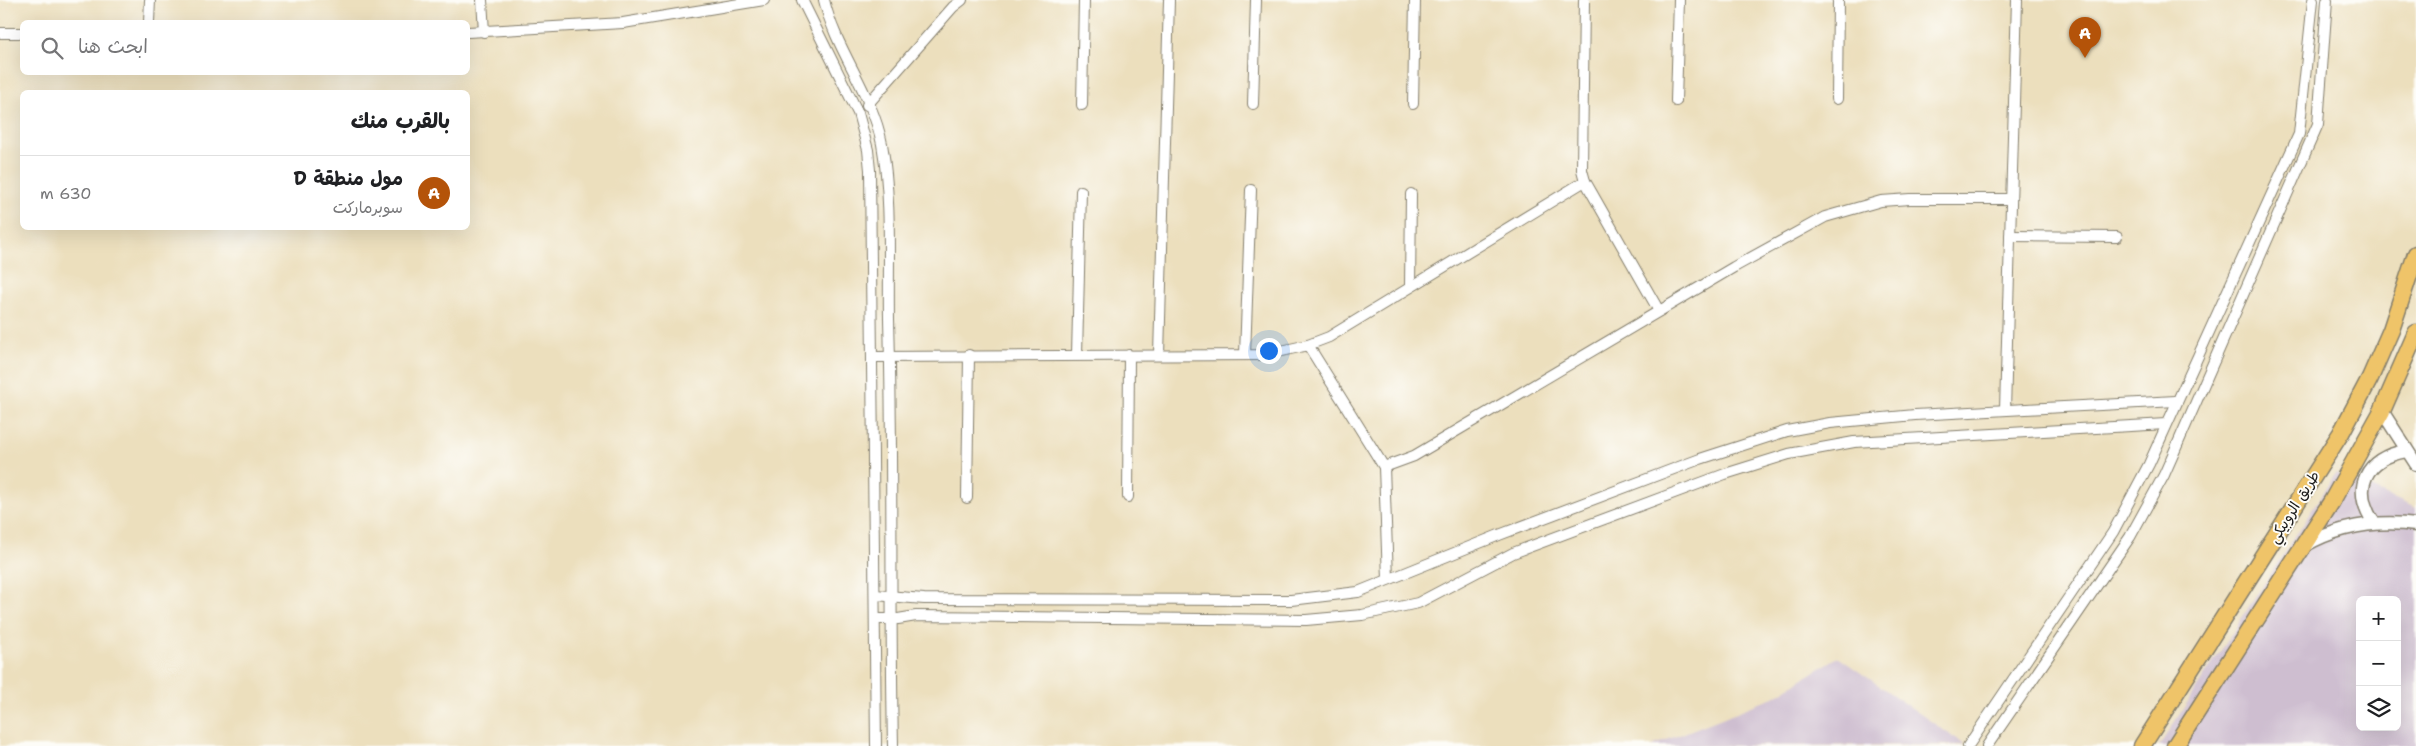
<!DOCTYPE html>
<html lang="ar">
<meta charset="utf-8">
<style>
body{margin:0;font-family:"Shantell Sans","Playpen Sans Arabic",sans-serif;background:#f6f6f6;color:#202124;direction:rtl}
.controls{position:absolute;right:15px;bottom:15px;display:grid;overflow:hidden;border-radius:8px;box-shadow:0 5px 20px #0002}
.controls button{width:45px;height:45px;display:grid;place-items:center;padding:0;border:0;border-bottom:1px solid #e0e0e0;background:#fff;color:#202124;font:25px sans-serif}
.you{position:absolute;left:1268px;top:350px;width:18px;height:18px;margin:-12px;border:4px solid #fff;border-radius:50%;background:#1a73e8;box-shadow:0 0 0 8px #1a73e833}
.badge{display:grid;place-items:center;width:32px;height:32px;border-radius:50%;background:#b45309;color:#fff;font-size:16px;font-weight:700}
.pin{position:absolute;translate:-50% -41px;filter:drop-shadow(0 1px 2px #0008)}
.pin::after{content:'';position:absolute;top:26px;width:18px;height:15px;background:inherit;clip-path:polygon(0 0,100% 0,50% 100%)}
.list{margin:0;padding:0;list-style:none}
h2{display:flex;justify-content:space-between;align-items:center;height:65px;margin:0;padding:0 20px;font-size:21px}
h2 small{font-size:16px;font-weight:400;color:#757577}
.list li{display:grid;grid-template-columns:32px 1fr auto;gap:15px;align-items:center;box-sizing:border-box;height:75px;padding:0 20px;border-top:1px solid #e0e0e0}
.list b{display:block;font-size:19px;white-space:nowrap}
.list p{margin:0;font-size:16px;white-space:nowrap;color:#757577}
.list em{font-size:16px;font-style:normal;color:#757577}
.icon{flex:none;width:28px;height:28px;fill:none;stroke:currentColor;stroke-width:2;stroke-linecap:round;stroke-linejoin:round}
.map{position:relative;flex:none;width:2416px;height:746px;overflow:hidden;direction:ltr}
.search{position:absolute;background:#fff;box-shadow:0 5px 20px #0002;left:20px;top:20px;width:450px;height:55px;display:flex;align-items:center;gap:12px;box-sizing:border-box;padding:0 18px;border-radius:8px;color:#757577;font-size:19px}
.panel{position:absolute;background:#fff;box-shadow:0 5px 20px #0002;left:20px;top:90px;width:450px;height:140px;border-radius:8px;direction:rtl}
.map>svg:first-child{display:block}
.industrial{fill:#cebed0;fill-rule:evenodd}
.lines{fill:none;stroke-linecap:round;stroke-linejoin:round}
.minor-casing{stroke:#847e6c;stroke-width:12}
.tertiary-casing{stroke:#847e6c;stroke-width:15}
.primary-casing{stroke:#847e6c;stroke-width:19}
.minor{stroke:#fff;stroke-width:10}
.tertiary{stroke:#fff;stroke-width:12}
.primary{stroke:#efc469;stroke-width:16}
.labels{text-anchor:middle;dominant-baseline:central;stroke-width:4;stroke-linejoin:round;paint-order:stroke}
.street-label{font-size:15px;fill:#1c1c1c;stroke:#fdfcf7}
</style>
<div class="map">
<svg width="2416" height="746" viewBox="0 0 2416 746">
<rect width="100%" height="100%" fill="#fdfcf7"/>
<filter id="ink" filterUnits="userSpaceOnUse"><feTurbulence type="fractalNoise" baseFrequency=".02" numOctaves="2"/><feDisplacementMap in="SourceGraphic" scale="10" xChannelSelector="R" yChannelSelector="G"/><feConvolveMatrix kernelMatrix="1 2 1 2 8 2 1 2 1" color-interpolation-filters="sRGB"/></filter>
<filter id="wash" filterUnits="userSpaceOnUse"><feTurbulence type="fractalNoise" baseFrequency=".0096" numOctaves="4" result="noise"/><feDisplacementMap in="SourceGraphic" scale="20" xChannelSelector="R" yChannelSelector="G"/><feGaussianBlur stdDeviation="1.12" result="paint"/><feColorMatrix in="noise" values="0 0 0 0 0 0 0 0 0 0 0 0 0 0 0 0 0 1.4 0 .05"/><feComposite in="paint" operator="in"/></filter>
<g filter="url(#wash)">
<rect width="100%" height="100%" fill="#ecdfbd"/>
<g class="industrial">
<path d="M2336 473 2416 508V746H2159ZM2360 600H2397V727H2360Z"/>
<polygon points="1838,657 1965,745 1652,746 1774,697"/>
</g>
</g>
<g filter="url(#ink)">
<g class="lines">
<defs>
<g id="minor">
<polyline points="482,0 484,32"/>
<polyline points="802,0 858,113 868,150 870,170 876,746"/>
<path d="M824 0C836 51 872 92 882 144 892 201 888 262 889 319 893 462 890 604 893 746"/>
<polyline points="1584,0 1582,170 1585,181 1659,311"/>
<polyline points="149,22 150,0"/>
<polyline points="468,32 623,23 764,0"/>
<polyline points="0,33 22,33"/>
<polyline points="1837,99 1838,0"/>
<polyline points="1676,101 1679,0"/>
<polyline points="1253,104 1256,0"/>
<polyline points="1413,104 1415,0"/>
<polyline points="867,105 953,7 962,0"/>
<polyline points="1082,105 1084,0"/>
<polyline points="2010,236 2117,237"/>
<polyline points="1410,287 1411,194"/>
<polyline points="1308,345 1384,467 1388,579"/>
<polyline points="1077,355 1081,191"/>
<polyline points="1159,355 1169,0"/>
<polyline points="1245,355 1251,190"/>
<polyline points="872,357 1264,355 1308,345 1329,337 1585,181"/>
<polyline points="2005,410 2017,0"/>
<polyline points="1384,467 1414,456 1734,267 1825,217 1881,201 1910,199 2011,199"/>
<polyline points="1128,497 1129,355"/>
<polyline points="967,498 969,355"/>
<polyline points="875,595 924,599 1291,600 1358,592 1499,535 1700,459 1787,431 1830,423 1915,415 2176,401"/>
<polyline points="875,619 898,619 916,616 1306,620 1362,615 1418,603 1513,553 1725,474 1789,454 1854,442 2166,424"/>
<polyline points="1968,746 2113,532 2149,464 2299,134 2313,0"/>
<polyline points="1987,746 2130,537 2164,475 2318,124 2327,0"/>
</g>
<g id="tertiary">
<polyline points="2382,411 2416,464"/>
<path d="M2374 523C2351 488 2365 458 2406 451"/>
<path d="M2304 546C2339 526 2376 520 2416 525"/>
</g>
<g id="primary">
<polyline points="2142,746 2341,433 2370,378 2391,330 2416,254"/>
<polyline points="2175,746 2332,501 2382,411 2416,333"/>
</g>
</defs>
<use href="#minor" class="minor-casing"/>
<use href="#tertiary" class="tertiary-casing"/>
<use href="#primary" class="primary-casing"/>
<use href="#minor" class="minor"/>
<use href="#tertiary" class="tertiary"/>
<use href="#primary" class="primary"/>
</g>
</g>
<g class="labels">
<g class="street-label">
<text transform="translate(2294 507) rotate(-58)">طريق الروبيكي</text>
</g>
</g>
</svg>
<div class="controls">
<button>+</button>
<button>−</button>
<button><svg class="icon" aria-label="layers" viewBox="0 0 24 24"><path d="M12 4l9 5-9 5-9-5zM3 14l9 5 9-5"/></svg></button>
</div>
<div class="you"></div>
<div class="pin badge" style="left:2085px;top:58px">A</div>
<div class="search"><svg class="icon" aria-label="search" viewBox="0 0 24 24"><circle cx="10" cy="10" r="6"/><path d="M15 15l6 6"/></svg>ابحث هنا</div>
<section class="panel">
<h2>بالقرب منك<small></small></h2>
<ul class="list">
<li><span class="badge">A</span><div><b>مول منطقة D</b><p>سوبرماركت</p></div><em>630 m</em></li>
</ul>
</section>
</div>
